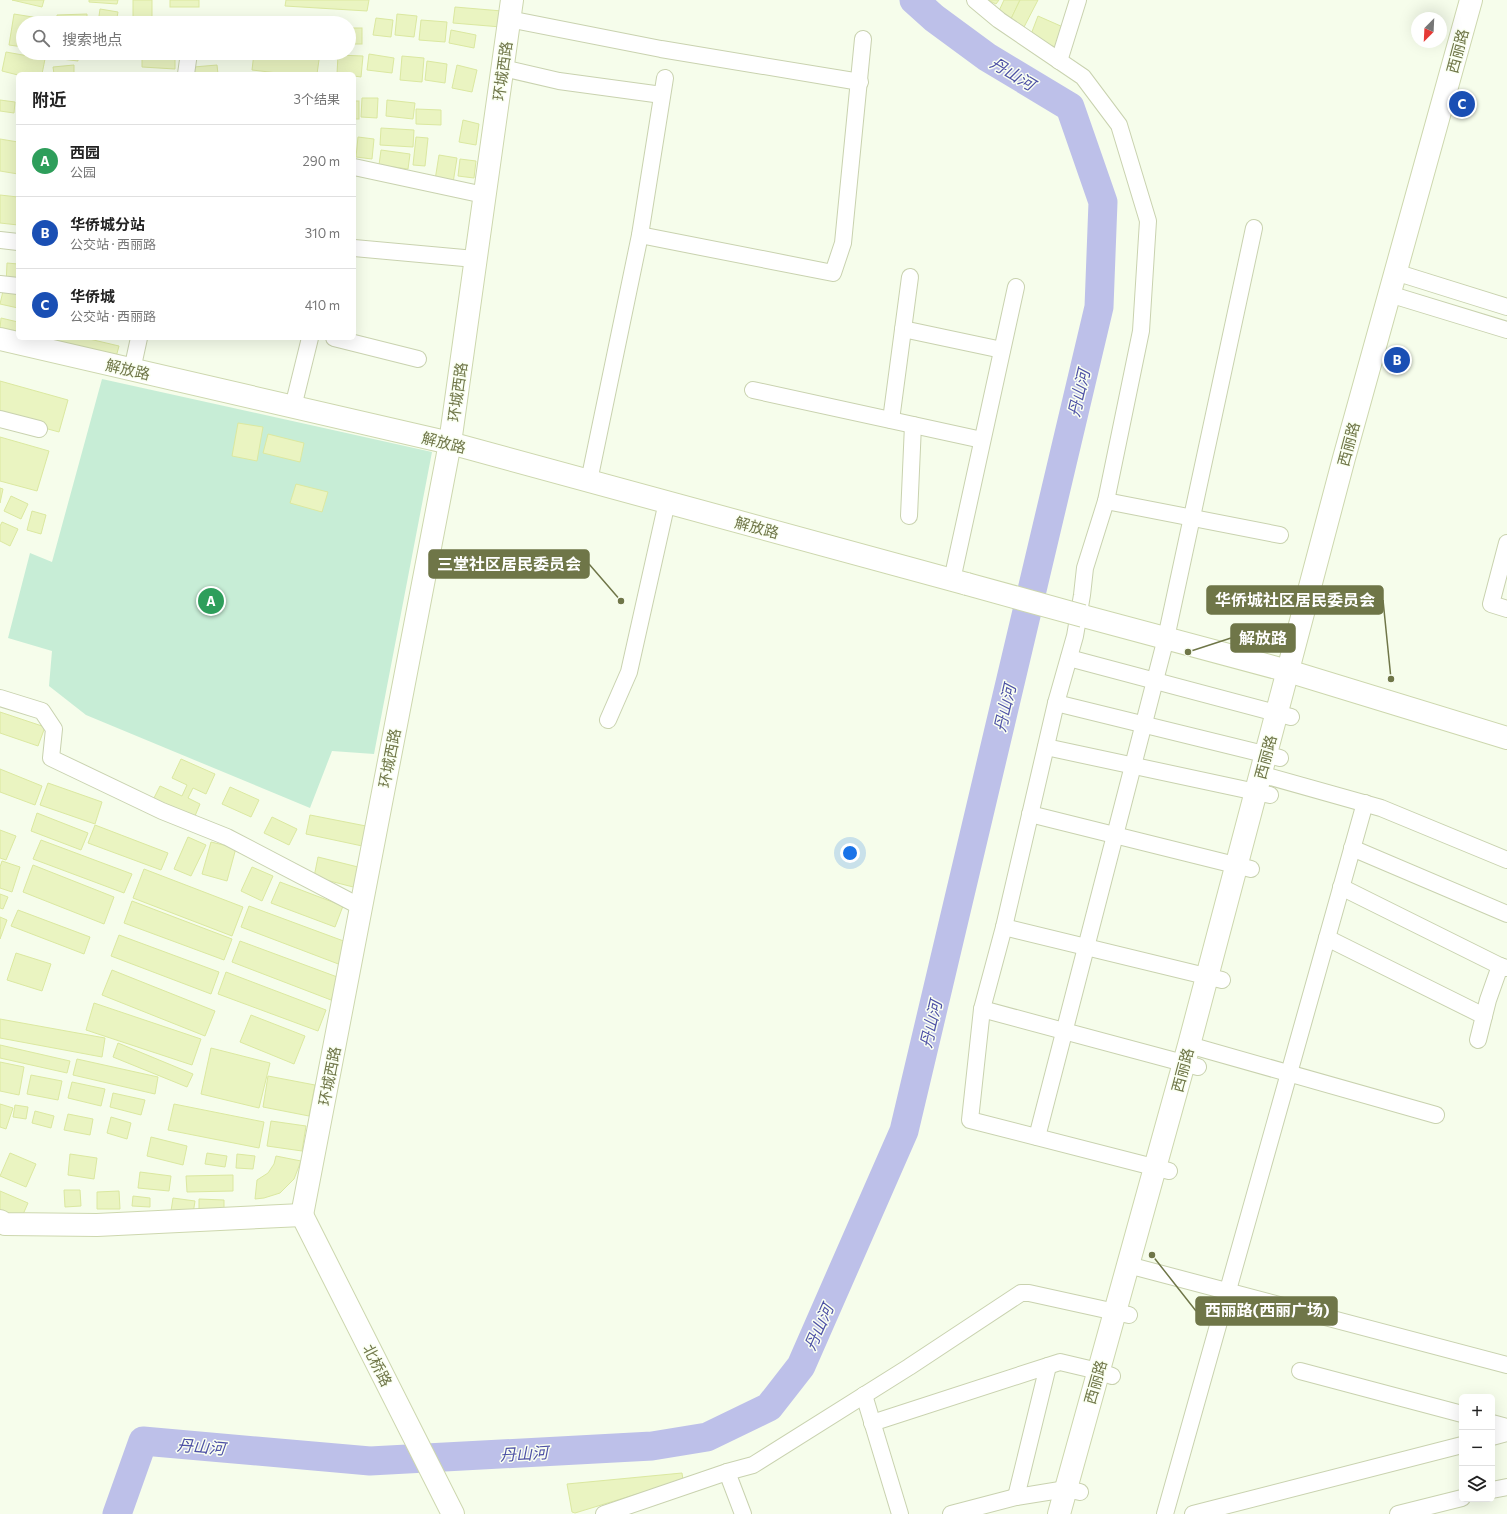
<!DOCTYPE html>
<html lang="zh">
<meta charset="utf-8">
<style>
body{margin:0;font-family:Commissioner,"Noto Sans SC",sans-serif;background:#f6f6f6;color:#222}
.controls{position:absolute;right:12px;bottom:12px;display:grid;overflow:hidden;border-radius:6px;box-shadow:0 4px 16px #0002}
.controls button{width:36px;height:36px;display:grid;place-items:center;padding:0;border:0;border-bottom:1px solid #e0e0e0;background:#fff;color:#222;font:20px sans-serif}
.compass{position:absolute;left:1411px;top:12px;width:36px;height:36px;border-radius:50%;background:#fff;box-shadow:0 4px 16px #0002;rotate:204deg}
.you{position:absolute;left:850px;top:853px;width:14px;height:14px;margin:-10px;border:3px solid #fff;border-radius:50%;background:#1a73e8;box-shadow:0 0 0 6px #1a73e833}
.badge{display:grid;place-items:center;width:26px;height:26px;border-radius:50%;background:#0f766e;color:#fff;font-size:13px;font-weight:700}
.pin{position:absolute;translate:-50% -50%;border:2px solid #fff;box-shadow:0 1px 4px #0006}
.list{margin:0;padding:0;list-style:none}
h2{display:flex;justify-content:space-between;align-items:center;height:52px;margin:0;padding:0 16px;font-size:17px}
h2 small{font-size:13px;font-weight:400;color:#767676}
.list li{display:grid;grid-template-columns:26px 1fr auto;gap:12px;align-items:center;box-sizing:border-box;height:72px;padding:0 16px;border-top:1px solid #e0e0e0}
.list b{display:block;font-size:15px;white-space:nowrap}
.list p{margin:0;font-size:13px;white-space:nowrap;color:#767676}
.list em{font-size:13px;font-style:normal;color:#767676}
.icon{flex:none;width:22px;height:22px;fill:none;stroke:currentColor;stroke-width:2;stroke-linecap:round;stroke-linejoin:round}
.map{position:relative;flex:none;width:1507px;height:1514px;overflow:hidden}
.search{position:absolute;background:#fff;box-shadow:0 4px 16px #0002;left:16px;top:16px;width:340px;height:44px;display:flex;align-items:center;gap:10px;box-sizing:border-box;padding:0 14px;border-radius:22px;color:#767676;font-size:15px}
.panel{position:absolute;background:#fff;box-shadow:0 4px 16px #0002;left:16px;top:72px;width:340px;height:268px;border-radius:6px}
.map>svg:first-child{display:block}
.green{fill:#c7edd6}
.lines{fill:none;stroke-linecap:round;stroke-linejoin:round}
.river{stroke:#bdc0e9;stroke-width:29}
.building{fill:#eaf4c1;stroke:#dbe8a0}
.street-casing{stroke:#c9d2af;stroke-width:18}
.secondary-casing{stroke:#cdd7ae;stroke-width:24}
.street{stroke:#fff;stroke-width:16}
.secondary{stroke:#fff;stroke-width:22}
.secondary-bridge-casing{stroke:#cdd7ae;stroke-width:24;stroke-linecap:butt}
.secondary-bridge{stroke:#fff;stroke-width:22}
.labels{text-anchor:middle;dominant-baseline:central;stroke-width:3;stroke-linejoin:round;paint-order:stroke}
.street-label{font-size:15px;fill:#6f7648;stroke:#fafff2}
.water-label{font-size:16px;font-style:italic;fill:#4c50a5;stroke:#fafff2}
.leader{fill:none;stroke:#6f7648;stroke-width:1.5}
.callout-dot{fill:#6f7648;stroke:#fafff2;stroke-width:1.5}
.callout{fill:#6f7648;stroke:#6f7648;stroke-width:1.5}
.callout-label{font-size:16px;text-anchor:middle;font-weight:bold;fill:#fff}
</style>
<div class="map">
<svg width="1507" height="1514" viewBox="0 0 1507 1514">
<rect width="100%" height="100%" fill="#f6fdeb"/>
<polygon class="green" points="102,379 432,452 374,754 332,751 310,808 86,715 49,686 52,651 8,638 30,553 52,562"/>
<g class="lines">
<polyline class="river" points="117,1514 143,1441 370,1461 652,1446 707,1437 769,1407 801,1366 904,1131 1099,307 1103,202 1070,107 987,57 934,18 914,0"/>
</g>
<g class="building">
<polygon points="12,0 44,0 42,7"/>
<polygon points="89,0 118,0 117,4 89,2"/>
<polygon points="133,0 152,0 152,19 133,18"/>
<rect x="170" y="0" width="29" height="7"/>
<polygon points="286,0 369,0 367,11 285,6"/>
<polygon points="988,0 999,0 996,4"/>
<polygon points="1004,0 1020,0 1011,19 998,13"/>
<polygon points="1020,0 1038,0 1023,29 1009,23"/>
<polygon points="455,7 502,11 501,27 453,23"/>
<polygon points="100,9 118,12 116,23 98,23"/>
<polygon points="14,14 45,19 45,23 23,23 23,47 9,45"/>
<polygon points="87,14 87,23 57,23 57,15"/>
<polygon points="397,14 417,16 414,37 395,35"/>
<polygon points="1038,16 1063,27 1055,47 1030,37"/>
<polygon points="376,18 393,20 391,37 373,35"/>
<polygon points="195,19 220,20 220,23 195,23"/>
<polygon points="421,20 447,22 445,42 419,40"/>
<rect x="349" y="28" width="13" height="16"/>
<polygon points="451,30 476,35 474,48 449,43"/>
<polygon points="6,52 45,59 42,74 18,75 2,71"/>
<polygon points="53,53 78,53 78,61 53,58"/>
<polygon points="142,53 175,53 175,69 142,67"/>
<polygon points="254,53 320,53 317,74 286,74 252,70"/>
<polygon points="369,54 394,58 392,73 367,70"/>
<polygon points="338,55 363,56 361,77 354,76 354,74 337,74"/>
<polygon points="402,56 424,58 422,82 400,80"/>
<polygon points="427,61 447,64 445,83 425,80"/>
<polygon points="74,65 74,74 54,74 53,67"/>
<polygon points="217,65 218,74 195,74 194,67"/>
<polygon points="457,65 477,70 472,92 452,88"/>
<polygon points="362,98 378,98 377,118 361,117"/>
<polygon points="0,100 15,102 14,113 0,111"/>
<polygon points="387,100 415,103 413,119 386,116"/>
<rect x="354" y="101" width="5" height="18"/>
<polygon points="416,109 441,110 441,125 416,124"/>
<polygon points="463,120 479,124 476,145 459,142"/>
<polygon points="381,128 414,130 413,147 380,145"/>
<polygon points="358,137 374,139 372,159 356,157"/>
<polygon points="416,137 428,138 425,166 413,165"/>
<polygon points="0,139 18,142 18,174 0,171"/>
<polygon points="381,150 410,154 408,169 379,165"/>
<polygon points="439,155 457,158 453,183 435,180"/>
<polygon points="460,159 476,161 474,178 458,176"/>
<polygon points="0,195 18,197 18,225 0,223"/>
<polygon points="7,263 18,264 18,287 6,286"/>
<polygon points="3,291 18,294 18,308 0,304"/>
<polygon points="1,318 18,322 18,333 0,329"/>
<polygon points="39,338 85,338 119,346 116,357"/>
<polygon points="0,381 68,400 59,432 0,416"/>
<polygon points="238,423 263,427 257,461 232,456"/>
<polygon points="268,434 304,443 300,462 263,453"/>
<polygon points="0,437 49,451 37,491 0,481"/>
<polygon points="296,484 328,492 322,512 290,503"/>
<polygon points="0,488 3,489 0,503"/>
<polygon points="11,496 28,504 21,519 4,511"/>
<polygon points="32,511 46,515 41,534 27,530"/>
<polygon points="2,522 18,529 10,546 0,541 0,526"/>
<polygon points="0,712 45,727 38,746 0,733"/>
<polygon points="181,759 215,774 206,794 193,788 188,798 200,804 192,823 151,804 160,786 182,796 187,785 172,778"/>
<polygon points="0,769 42,786 35,805 0,792"/>
<polygon points="48,783 102,802 95,824 40,805"/>
<polygon points="230,787 259,800 251,817 222,804"/>
<polygon points="37,813 88,833 81,850 31,831"/>
<polygon points="310,815 371,827 367,847 306,834"/>
<polygon points="272,817 297,829 289,845 264,833"/>
<polygon points="95,825 168,853 161,870 88,843"/>
<polygon points="0,830 16,836 6,860 0,858"/>
<polygon points="188,837 206,845 191,876 174,869"/>
<polygon points="41,840 132,874 124,893 33,859"/>
<polygon points="211,842 236,848 227,881 202,874"/>
<polygon points="318,857 366,869 361,889 314,877"/>
<polygon points="2,861 20,867 12,892 0,888 0,867"/>
<polygon points="33,865 114,897 104,924 23,892"/>
<polygon points="252,867 273,876 262,901 241,891"/>
<polygon points="144,869 243,907 232,936 133,898"/>
<polygon points="280,882 343,906 335,927 271,903"/>
<polygon points="0,894 8,897 3,909 0,908"/>
<polygon points="132,901 232,939 224,960 124,923"/>
<polygon points="249,906 349,943 341,965 241,927"/>
<polygon points="18,910 90,937 84,954 11,926"/>
<polygon points="0,917 7,920 0,939"/>
<polygon points="119,935 219,972 211,994 111,956"/>
<polygon points="240,941 340,978 331,1000 232,962"/>
<polygon points="16,953 51,964 42,991 7,980"/>
<polygon points="112,970 215,1011 205,1036 102,995"/>
<polygon points="226,972 326,1010 318,1031 218,994"/>
<polygon points="94,1003 201,1039 192,1065 86,1030"/>
<polygon points="251,1015 305,1036 294,1064 240,1042"/>
<polygon points="0,1019 105,1038 102,1057 0,1038"/>
<polygon points="118,1043 193,1074 187,1087 113,1057"/>
<polygon points="0,1045 70,1061 67,1073 0,1058"/>
<polygon points="211,1048 270,1063 259,1108 201,1094"/>
<polygon points="77,1059 158,1077 155,1094 73,1075"/>
<polygon points="0,1062 24,1067 19,1095 0,1091"/>
<polygon points="31,1075 62,1081 58,1100 27,1094"/>
<polygon points="268,1076 315,1085 309,1116 263,1107"/>
<polygon points="72,1082 105,1089 101,1106 68,1098"/>
<polygon points="113,1093 145,1100 141,1115 110,1107"/>
<polygon points="0,1104 13,1108 6,1129 0,1127"/>
<polygon points="174,1104 264,1122 259,1148 168,1130"/>
<polygon points="15,1105 28,1107 26,1119 13,1117"/>
<polygon points="35,1111 54,1116 51,1128 32,1123"/>
<polygon points="68,1114 93,1119 90,1135 64,1130"/>
<polygon points="111,1117 131,1123 127,1139 107,1133"/>
<polygon points="271,1121 306,1126 302,1151 267,1146"/>
<polygon points="151,1137 187,1146 183,1165 147,1156"/>
<polygon points="10,1153 36,1164 26,1187 0,1176"/>
<polygon points="207,1153 227,1156 225,1167 205,1164"/>
<polygon points="70,1154 97,1158 94,1179 68,1175"/>
<polygon points="237,1154 255,1156 253,1169 236,1168"/>
<polygon points="276,1156 301,1161 294,1179 280,1193 264,1198 255,1199 257,1180 268,1173 274,1164"/>
<polygon points="140,1172 171,1176 169,1191 138,1188"/>
<polygon points="233,1175 233,1191 187,1192 186,1176"/>
<polygon points="64,1190 80,1190 81,1206 65,1207"/>
<polygon points="0,1191 28,1203 21,1219 0,1210"/>
<polygon points="119,1191 120,1209 97,1209 97,1192"/>
<polygon points="133,1196 150,1198 150,1207 132,1206"/>
<polygon points="173,1198 195,1201 193,1214 171,1211"/>
<polygon points="199,1199 224,1200 224,1213 199,1213"/>
<polygon points="682,1473 683,1480 575,1513 572,1512 567,1484"/>
</g>
<g class="lines">
<defs>
<g id="street">
<polyline points="975,0 999,20 1083,77 1119,125 1148,221 1141,331 1106,501 1085,568 1082,595 1075,636 1056,703 1004,927 982,1009 970,1120 1169,1171"/>
<polyline points="509,19 661,49 860,82"/>
<polyline points="1059,61 1078,0"/>
<polyline points="503,68 559,81 662,95"/>
<polyline points="186,74 189,53"/>
<polyline points="354,167 484,195"/>
<polyline points="640,235 833,273 843,243 863,39"/>
<polyline points="0,240 18,242"/>
<polyline points="354,248 475,259"/>
<polyline points="1395,272 1507,307"/>
<polyline points="0,284 18,286"/>
<polyline points="1389,294 1507,330"/>
<polyline points="903,329 1002,350"/>
<polyline points="334,338 418,359"/>
<polyline points="132,370 139,338"/>
<polyline points="753,390 982,440"/>
<polyline points="293,407 310,338"/>
<polyline points="0,419 39,429"/>
<polyline points="891,420 910,277"/>
<polyline points="589,481 640,235 665,78"/>
<polyline points="1106,501 1280,535"/>
<polyline points="909,516 913,425"/>
<polyline points="1507,543 1491,604 1507,609"/>
<polyline points="952,580 1016,287"/>
<polyline points="1069,658 1291,717"/>
<polyline points="0,698 42,711 54,729 51,758 162,811 227,837 361,907"/>
<polyline points="1056,703 1280,758"/>
<polyline points="608,720 629,672 667,502"/>
<polyline points="1046,747 1270,795"/>
<polyline points="1260,774 1381,808 1507,860"/>
<polyline points="1030,814 1251,869"/>
<polyline points="1352,848 1507,914"/>
<polyline points="1341,887 1500,966"/>
<polyline points="1004,927 1222,980"/>
<polyline points="1327,938 1484,1016"/>
<polyline points="982,1009 1198,1067"/>
<polyline points="1478,1040 1488,1000 1500,966 1507,968"/>
<polyline points="1189,1045 1436,1115"/>
<polyline points="1037,1137 1166,638 1254,228"/>
<polyline points="1128,1265 1507,1365"/>
<polyline points="1300,1371 1462,1414"/>
<polyline points="864,1395 900,1514"/>
<polyline points="872,1423 1060,1362 1098,1371 1112,1376"/>
<polyline points="1492,1423 1507,1427"/>
<polyline points="1492,1437 1507,1433"/>
<polyline points="727,1472 743,1514"/>
<polyline points="1492,1490 1507,1487"/>
<polyline points="1016,1497 1048,1366"/>
<polyline points="604,1514 727,1472 753,1465 909,1367 1021,1293 1029,1293 1129,1315"/>
<polyline points="951,1514 1016,1497 1066,1489 1080,1492"/>
<polyline points="1165,1514 1365,803"/>
<polyline points="1193,1514 1462,1445"/>
<polyline points="1398,1514 1462,1498"/>
</g>
<g id="secondary">
<polyline points="0,339 450,443 967,584"/>
<polyline points="1083,616 1288,671 1507,738"/>
<polyline points="302,1215 450,443 512,0"/>
<polyline points="302,1215 453,1514"/>
<polyline points="0,1221 5,1224 97,1225 302,1215"/>
<polyline points="1059,1514 1189,1045 1344,458 1471,0"/>
</g>
</defs>
<use href="#street" class="street-casing"/>
<use href="#secondary" class="secondary-casing"/>
<use href="#street" class="street"/>
<use href="#secondary" class="secondary"/>
<defs>
<polyline id="secondary-bridge" points="967,584 1083,616"/>
</defs>
<use href="#secondary-bridge" class="secondary-bridge-casing"/>
<use href="#secondary-bridge" class="secondary-bridge"/>
</g>
<g class="labels">
<g class="street-label">
<text transform="translate(1457 51) rotate(-75)">西丽路</text>
<text transform="translate(502 71) rotate(-82)">环城西路</text>
<text transform="translate(128 369) rotate(13)">解放路</text>
<text transform="translate(457 392) rotate(-82)">环城西路</text>
<text transform="translate(444 442) rotate(14)">解放路</text>
<text transform="translate(1348 444) rotate(-75)">西丽路</text>
<text transform="translate(757 527) rotate(15)">解放路</text>
<text transform="translate(1265 757) rotate(-75)">西丽路</text>
<text transform="translate(389 758) rotate(-79)">环城西路</text>
<text transform="translate(1182 1070) rotate(-75)">西丽路</text>
<text transform="translate(329 1076) rotate(-79)">环城西路</text>
<text transform="translate(378 1365) rotate(63)">北桥路</text>
<text transform="translate(1095 1382) rotate(-74)">西丽路</text>
</g>
<g class="water-label">
<text transform="translate(1013 73) rotate(31)">丹山河</text>
<text transform="translate(1078 393) rotate(-77)">丹山河</text>
<text transform="translate(1004 708) rotate(-77)">丹山河</text>
<text transform="translate(930 1024) rotate(-77)">丹山河</text>
<text transform="translate(818 1327) rotate(-66)">丹山河</text>
<text transform="translate(201 1446) rotate(5)">丹山河</text>
<text transform="translate(524 1453) rotate(-3)">丹山河</text>
</g>
</g>
<path class="leader" d="M621 601L589 564M1391 679L1383 600M1188 652L1231 638M1152 1255L1196 1311"/>
<g class="callout-dot">
<circle cx="621" cy="601" r="4"/>
<circle cx="1391" cy="679" r="4"/>
<circle cx="1188" cy="652" r="4"/>
<circle cx="1152" cy="1255" r="4"/>
</g>
<g class="callout">
<rect x="429" y="550" width="160" height="28" rx="4"/>
<rect x="1207" y="586" width="176" height="28" rx="4"/>
<rect x="1231" y="624" width="64" height="28" rx="4"/>
<rect x="1196" y="1297" width="141" height="28" rx="4"/>
</g>
<g class="callout-label">
<text x="509" y="570">三堂社区居民委员会</text>
<text x="1295" y="606">华侨城社区居民委员会</text>
<text x="1263" y="644">解放路</text>
<text x="1267" y="1316">西丽路(西丽广场)</text>
</g>
</svg>
<div class="controls">
<button>+</button>
<button>−</button>
<button><svg class="icon" aria-label="layers" viewBox="0 0 24 24"><path d="M12 4l9 5-9 5-9-5zM3 14l9 5 9-5"/></svg></button>
</div>
<svg class="compass" viewBox="-18 -18 36 36"><path d="M0-13l5 13h-10z" fill="#e53935"/><path d="M0 13l5-13h-10z" fill="#767676"/></svg>
<div class="you"></div>
<div class="pin badge" style="left:211px;top:601px;background:#2e9e5b">A</div>
<div class="pin badge" style="left:1397px;top:360px;background:#1a4fb4">B</div>
<div class="pin badge" style="left:1462px;top:104px;background:#1a4fb4">C</div>
<div class="search"><svg class="icon" aria-label="search" viewBox="0 0 24 24"><circle cx="10" cy="10" r="6"/><path d="M15 15l6 6"/></svg>搜索地点</div>
<section class="panel">
<h2>附近<small>3个结果</small></h2>
<ul class="list">
<li><span class="badge" style="background:#2e9e5b">A</span><div><b>西园</b><p>公园</p></div><em>290 m</em></li>
<li><span class="badge" style="background:#1a4fb4">B</span><div><b>华侨城分站</b><p>公交站 · 西丽路</p></div><em>310 m</em></li>
<li><span class="badge" style="background:#1a4fb4">C</span><div><b>华侨城</b><p>公交站 · 西丽路</p></div><em>410 m</em></li>
</ul>
</section>
</div>
